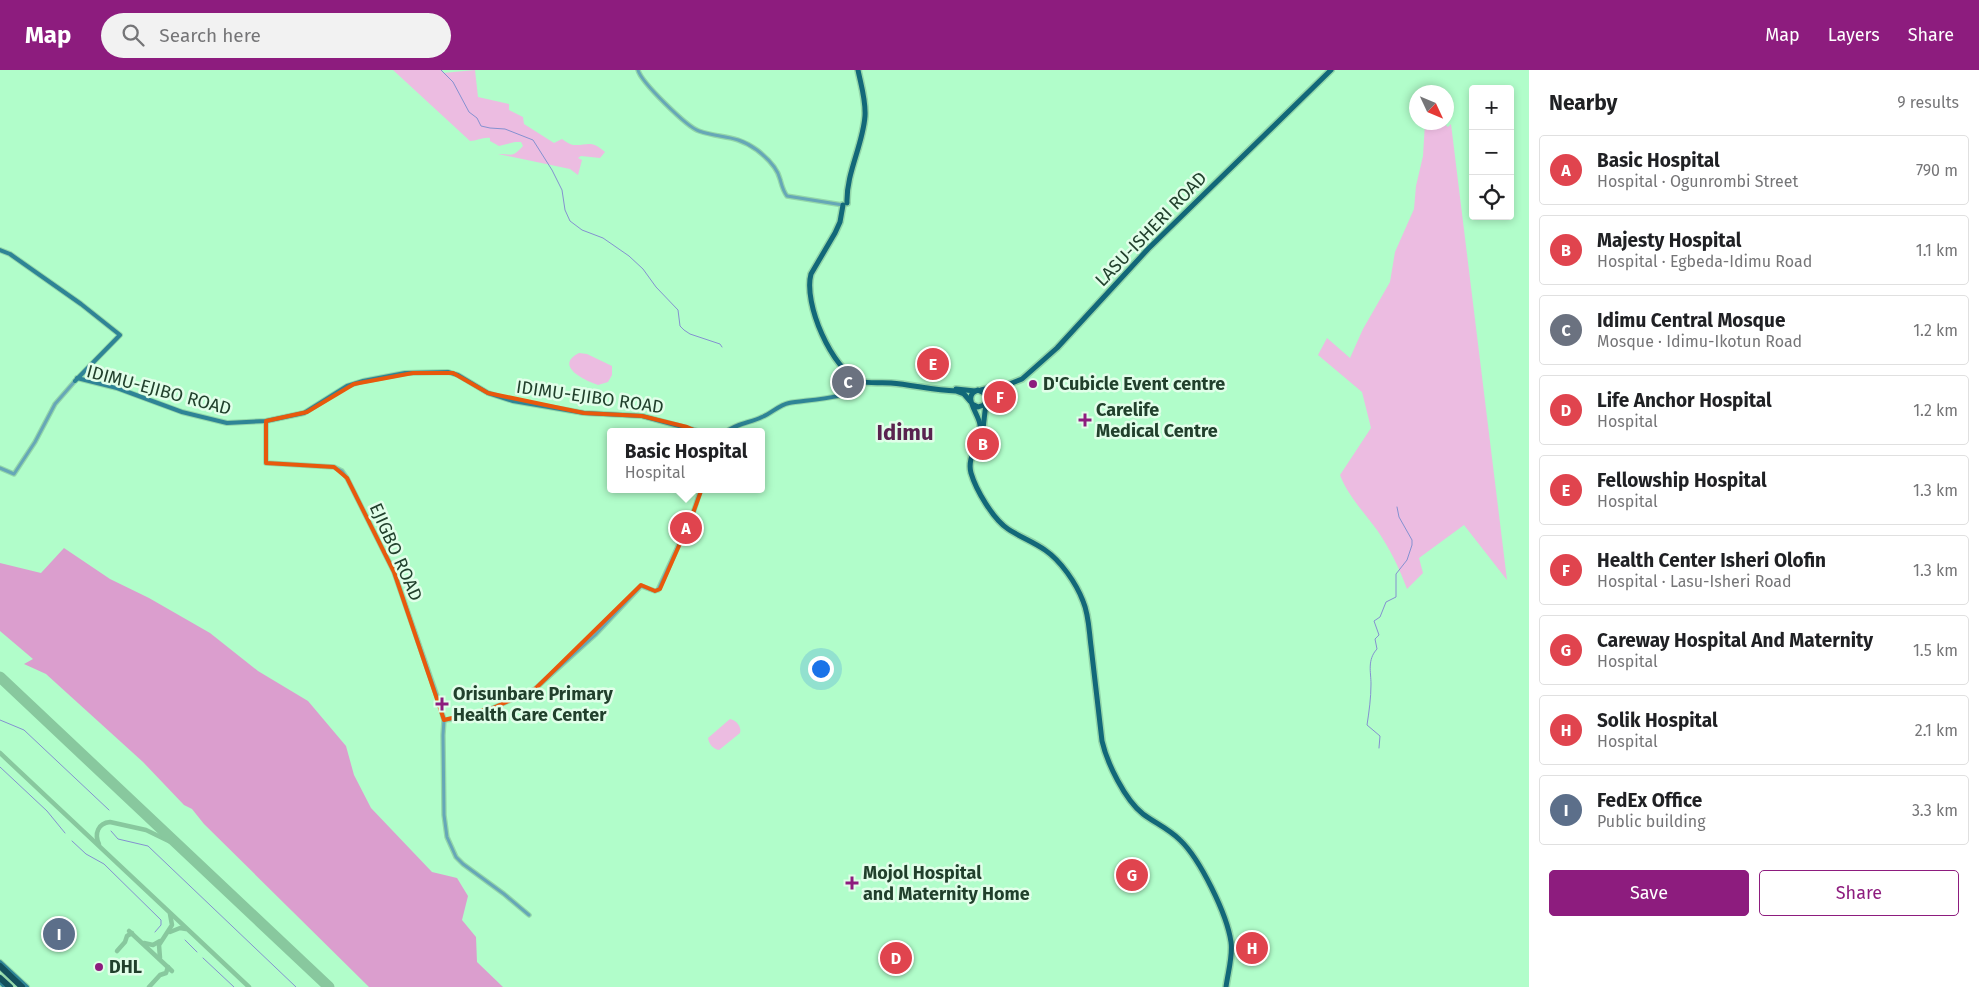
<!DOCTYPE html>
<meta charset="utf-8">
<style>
body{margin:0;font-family:"Fira Sans",sans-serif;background:#f2f2f2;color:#202124}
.controls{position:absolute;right:15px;top:15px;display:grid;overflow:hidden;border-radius:5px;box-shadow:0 2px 8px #0003}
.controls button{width:45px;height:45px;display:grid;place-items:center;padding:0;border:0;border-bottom:1px solid #e0e0e0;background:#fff;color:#202124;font:25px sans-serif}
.compass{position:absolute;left:1409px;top:15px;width:45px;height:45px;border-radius:50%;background:#fff;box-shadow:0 2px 8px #0003;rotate:134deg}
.you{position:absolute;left:820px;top:598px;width:18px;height:18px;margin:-12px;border:4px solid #fff;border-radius:50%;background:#1a73e8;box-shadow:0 0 0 8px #1a73e833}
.badge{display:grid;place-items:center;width:32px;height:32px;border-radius:50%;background:#8d1c7e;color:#fff;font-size:16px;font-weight:700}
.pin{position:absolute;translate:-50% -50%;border:2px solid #fff;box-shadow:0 1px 5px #0006}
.popup{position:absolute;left:607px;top:358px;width:158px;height:65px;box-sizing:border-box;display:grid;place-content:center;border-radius:5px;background:#fff;filter:drop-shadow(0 1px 4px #0005);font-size:16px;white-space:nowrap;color:#757577}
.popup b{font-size:19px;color:#202124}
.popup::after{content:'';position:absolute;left:50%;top:100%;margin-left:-10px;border:10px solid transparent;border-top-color:#fff}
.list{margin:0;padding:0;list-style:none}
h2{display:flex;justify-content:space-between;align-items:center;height:65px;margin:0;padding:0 20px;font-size:21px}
h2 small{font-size:16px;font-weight:400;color:#757577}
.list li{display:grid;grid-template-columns:32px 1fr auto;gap:15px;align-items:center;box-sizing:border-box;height:70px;margin:0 10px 10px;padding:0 10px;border:1px solid #e0e0e0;border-radius:5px}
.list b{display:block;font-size:19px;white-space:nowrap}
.list p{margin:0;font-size:16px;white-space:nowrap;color:#757577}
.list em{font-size:16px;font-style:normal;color:#757577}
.actions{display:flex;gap:10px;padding:15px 20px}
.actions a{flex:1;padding:11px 0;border:1px solid #8d1c7e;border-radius:5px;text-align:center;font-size:18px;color:#8d1c7e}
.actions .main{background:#8d1c7e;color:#fff}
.icon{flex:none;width:28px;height:28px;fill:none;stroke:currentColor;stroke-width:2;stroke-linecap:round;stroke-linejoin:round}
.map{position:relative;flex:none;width:1529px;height:917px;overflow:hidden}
header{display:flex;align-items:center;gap:30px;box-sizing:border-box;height:70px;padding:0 25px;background:#8d1c7e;color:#fff}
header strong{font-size:24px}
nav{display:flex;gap:28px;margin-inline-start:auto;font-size:18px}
.search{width:350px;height:45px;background:#f2f2f2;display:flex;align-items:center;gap:12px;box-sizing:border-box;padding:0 18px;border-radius:28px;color:#757577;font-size:19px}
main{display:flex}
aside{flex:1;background:#fff}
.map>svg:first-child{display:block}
.green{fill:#ecbce1}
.forest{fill:#db9ece}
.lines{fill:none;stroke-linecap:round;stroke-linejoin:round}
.stream{stroke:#8491d0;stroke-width:1}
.taxiway{stroke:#88c89e;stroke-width:4.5}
.runway{stroke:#88c89e;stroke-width:11}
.tertiary-casing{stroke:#94d7aa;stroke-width:5.5}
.secondary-casing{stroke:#94d7aa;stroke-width:6}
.primary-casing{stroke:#94d7aa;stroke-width:8}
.motorway-casing{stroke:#94d7aa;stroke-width:9}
.tertiary{stroke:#66a7b7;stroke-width:3}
.secondary{stroke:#2e8496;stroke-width:4}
.primary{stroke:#126879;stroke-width:5}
.motorway{stroke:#14505c;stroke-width:6}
.marked{fill:none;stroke:#e8590c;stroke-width:4;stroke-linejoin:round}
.poi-dot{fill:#8d1c7e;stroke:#e1fee9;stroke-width:2}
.labels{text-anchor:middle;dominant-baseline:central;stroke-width:5;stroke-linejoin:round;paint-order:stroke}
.street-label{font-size:18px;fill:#21402c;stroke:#e1fee9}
.poi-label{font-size:18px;font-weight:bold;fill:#21402c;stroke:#e1fee9;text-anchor:start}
.district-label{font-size:22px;font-weight:bold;fill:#59234f;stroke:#e1fee9}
</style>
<header>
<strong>Map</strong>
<div class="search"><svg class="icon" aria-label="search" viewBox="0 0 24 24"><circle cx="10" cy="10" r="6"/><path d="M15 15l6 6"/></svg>Search here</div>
<nav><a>Map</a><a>Layers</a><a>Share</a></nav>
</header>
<main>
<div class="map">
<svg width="1529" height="917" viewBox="0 0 1529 917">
<rect width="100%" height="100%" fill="#b1fdca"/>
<g class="green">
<path d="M393 0H442L443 3 475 0 478 27 509 34V40L523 47 524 54 554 73 562 69C565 71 569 74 573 75 588 76 590 69 605 82L600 88 581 86 578 88 582 90 578 105 570 99 498 84C515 84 511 88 523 76L521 72H515L499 76 490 71V68C483 67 477 71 470 71Z"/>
<path d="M1425 53H1443L1448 57 1451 54 1507 510 1464 455 1419 488 1423 503 1407 519C1399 497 1390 479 1377 460 1364 442 1348 426 1340 405L1371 358 1362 322 1318 285 1327 268 1350 288 1363 259 1390 212 1395 182 1414 139 1416 116 1423 86Z"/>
<path d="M579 283 587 284 612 296V305L608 312 598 315C586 311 553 296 579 283Z"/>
<path d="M730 649C736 650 742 657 740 663L719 680C713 679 709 674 708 668Z"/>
</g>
<polygon class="forest" points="64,478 110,509 149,528 210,563 258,601 308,631 346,676 354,705 371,738 432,802 457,808 468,826 462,850 476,867 477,892 503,917 369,917 204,754 192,739 184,735 143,692 46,604 24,594 33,589 0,561 0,493 41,503"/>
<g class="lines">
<g class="stream">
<polyline points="441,0 453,12 469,42 477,48 481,56 490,58 505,59 533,70 552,100 562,120 565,140 570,151 582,160 603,168 629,186 643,199 656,217 678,240 680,256 684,260 690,264 720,274 722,277"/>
<polyline points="0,650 24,660 109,740"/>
<path d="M1379 678 1380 666 1367 655C1369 642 1371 628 1371 614 1371 602 1367 590 1377 579L1375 569 1379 565 1374 551 1380 547 1386 532 1396 527V504L1407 490 1412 475V470L1399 447 1397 437"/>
<polyline points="0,697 47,741 65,763"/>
<polyline points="111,761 118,769 148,776 296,917"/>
<polyline points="72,771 86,784 104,794 161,850 161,855 155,862"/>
<polyline points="185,870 197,882"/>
<polyline points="203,888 234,917"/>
</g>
<g class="taxiway">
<polyline points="0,683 249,917"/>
<path d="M99 774C94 764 98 753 110 752L146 760 181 777"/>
<polyline points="129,861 172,901"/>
<polyline points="170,862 180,858 186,859"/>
<polyline points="144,873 153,875 160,871"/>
<polyline points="117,881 125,872 127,866 132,863"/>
<polyline points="160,888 159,875 172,855 170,844"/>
<polyline points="149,917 160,905 166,903 168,897"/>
</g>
<polyline class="runway" points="0,607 329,917"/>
<defs>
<g id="tertiary">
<path d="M638 0C641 12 687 57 699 61 722 69 735 64 757 80 766 87 777 97 780 109 782 116 783 121 787 126L843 135"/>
<polyline points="266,351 266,393 334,397 342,401 347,408 394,502 439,632 444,650 443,665 444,745 447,767 456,787 463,794 504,824 529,845"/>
<polyline points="0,398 14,404 35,372 55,334 75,311"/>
<polyline points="444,650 463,648 493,638 535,619 595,565 641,516 655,521 658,520 692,446 701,419"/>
</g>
<g id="secondary">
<polyline points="0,180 10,184 81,234 120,265 75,311"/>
<polyline points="77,308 117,318 182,342 227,353 266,351 304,343 347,316 363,311 405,303 448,302 458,305 488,323 513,331 584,343 642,346 701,362"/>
<path d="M726 362C737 353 750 353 762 347 772 343 779 335 789 333 806 330 851 328 860 317L859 311"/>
<polyline points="0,892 27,917"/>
<polyline points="0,912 5,917"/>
</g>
<g id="primary">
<path d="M847 133C846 103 863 75 865 46 866 30 861 15 858 0"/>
<path d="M843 135 840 152 835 163 811 204C803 233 832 300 860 311 869 314 881 312 891 313 913 315 934 320 956 321L964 324 970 331"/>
<polyline points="956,319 975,321"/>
<polyline points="981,320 998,316"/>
<polyline points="987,329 994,320 1022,309 1057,278 1148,179 1331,0"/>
<path d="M972 334 978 337 984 335 987 329 986 324 978 320C961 325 979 344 980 355 983 372 966 385 971 403 976 420 993 449 1008 459 1020 467 1034 472 1045 480 1061 491 1076 513 1083 531 1089 545 1089 561 1091 576 1095 608 1098 639 1102 671 1107 693 1125 730 1143 744 1155 753 1169 759 1180 770 1200 789 1227 844 1231 872 1233 886 1228 902 1226 917"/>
<polyline points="983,359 986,333"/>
</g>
<g id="motorway">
<polyline points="0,896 22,917"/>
<polyline points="0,908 10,917"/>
</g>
</defs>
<use href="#tertiary" class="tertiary-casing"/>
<use href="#secondary" class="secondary-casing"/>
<use href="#primary" class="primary-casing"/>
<use href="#motorway" class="motorway-casing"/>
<use href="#tertiary" class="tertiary"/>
<use href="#secondary" class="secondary"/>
<use href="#primary" class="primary"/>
<use href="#motorway" class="motorway"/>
</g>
<path class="marked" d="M413 303H453L488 323 584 343 642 346 687 357 719 371 692 446 660 519 655 521 641 515 535 619 493 638 444 650 394 502 347 408 334 397 266 393V351L307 342 354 314Z"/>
<g class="poi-dot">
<circle cx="1033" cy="314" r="5"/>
<path d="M1082.5 342.5h5v5h5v5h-5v5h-5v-5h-5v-5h5z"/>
<path d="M439.5 626.5h5v5h5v5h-5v5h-5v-5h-5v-5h5z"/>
<path d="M849.5 805.5h5v5h5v5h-5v5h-5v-5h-5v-5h5z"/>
<circle cx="99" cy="897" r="5"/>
</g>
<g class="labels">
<g class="street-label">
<text transform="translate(1151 159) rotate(-46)">LASU-ISHERI ROAD</text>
<text transform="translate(159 320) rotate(15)">IDIMU-EJIBO ROAD</text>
<text transform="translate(590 327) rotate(8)">IDIMU-EJIBO ROAD</text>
<text transform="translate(396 482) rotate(66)">EJIGBO ROAD</text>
</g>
<g class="poi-label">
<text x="1043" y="314">D'Cubicle Event centre</text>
<text x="1096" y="340">Carelife<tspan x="1096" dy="21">Medical Centre</tspan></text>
<text x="453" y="624">Orisunbare Primary<tspan x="453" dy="21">Health Care Center</tspan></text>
<text x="863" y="803">Mojol Hospital<tspan x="863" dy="21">and Maternity Home</tspan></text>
<text x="109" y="897">DHL</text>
</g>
<g class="district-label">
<text x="905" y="362">Idimu</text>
</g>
</g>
</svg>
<div class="controls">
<button>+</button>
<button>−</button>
<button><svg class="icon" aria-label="locate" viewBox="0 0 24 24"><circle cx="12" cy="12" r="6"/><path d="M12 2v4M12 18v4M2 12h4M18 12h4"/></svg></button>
</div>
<svg class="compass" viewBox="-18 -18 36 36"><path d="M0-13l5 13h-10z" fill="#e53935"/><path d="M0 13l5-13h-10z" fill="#757577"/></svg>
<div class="you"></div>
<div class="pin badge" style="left:686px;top:458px;background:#e0444e">A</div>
<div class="popup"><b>Basic Hospital</b>Hospital</div>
<div class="pin badge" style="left:983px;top:374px;background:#e0444e">B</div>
<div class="pin badge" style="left:848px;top:312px;background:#6b7280">C</div>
<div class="pin badge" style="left:896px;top:888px;background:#e0444e">D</div>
<div class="pin badge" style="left:933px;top:294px;background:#e0444e">E</div>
<div class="pin badge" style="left:1000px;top:327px;background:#e0444e">F</div>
<div class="pin badge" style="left:1132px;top:805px;background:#e0444e">G</div>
<div class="pin badge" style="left:1252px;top:878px;background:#e0444e">H</div>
<div class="pin badge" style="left:59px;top:864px;background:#5c6f8a">I</div>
</div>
<aside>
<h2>Nearby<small>9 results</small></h2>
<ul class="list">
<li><span class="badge" style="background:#e0444e">A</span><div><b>Basic Hospital</b><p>Hospital · Ogunrombi Street</p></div><em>790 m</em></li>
<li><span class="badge" style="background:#e0444e">B</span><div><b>Majesty Hospital</b><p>Hospital · Egbeda-Idimu Road</p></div><em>1.1 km</em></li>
<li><span class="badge" style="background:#6b7280">C</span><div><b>Idimu Central Mosque</b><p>Mosque · Idimu-Ikotun Road</p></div><em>1.2 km</em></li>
<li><span class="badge" style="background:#e0444e">D</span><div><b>Life Anchor Hospital</b><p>Hospital</p></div><em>1.2 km</em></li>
<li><span class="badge" style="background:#e0444e">E</span><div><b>Fellowship Hospital</b><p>Hospital</p></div><em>1.3 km</em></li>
<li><span class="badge" style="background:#e0444e">F</span><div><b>Health Center Isheri Olofin</b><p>Hospital · Lasu-Isheri Road</p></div><em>1.3 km</em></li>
<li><span class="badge" style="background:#e0444e">G</span><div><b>Careway Hospital And Maternity</b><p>Hospital</p></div><em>1.5 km</em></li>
<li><span class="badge" style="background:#e0444e">H</span><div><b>Solik Hospital</b><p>Hospital</p></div><em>2.1 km</em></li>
<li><span class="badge" style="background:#5c6f8a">I</span><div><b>FedEx Office</b><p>Public building</p></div><em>3.3 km</em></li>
</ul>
<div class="actions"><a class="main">Save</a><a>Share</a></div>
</aside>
</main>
